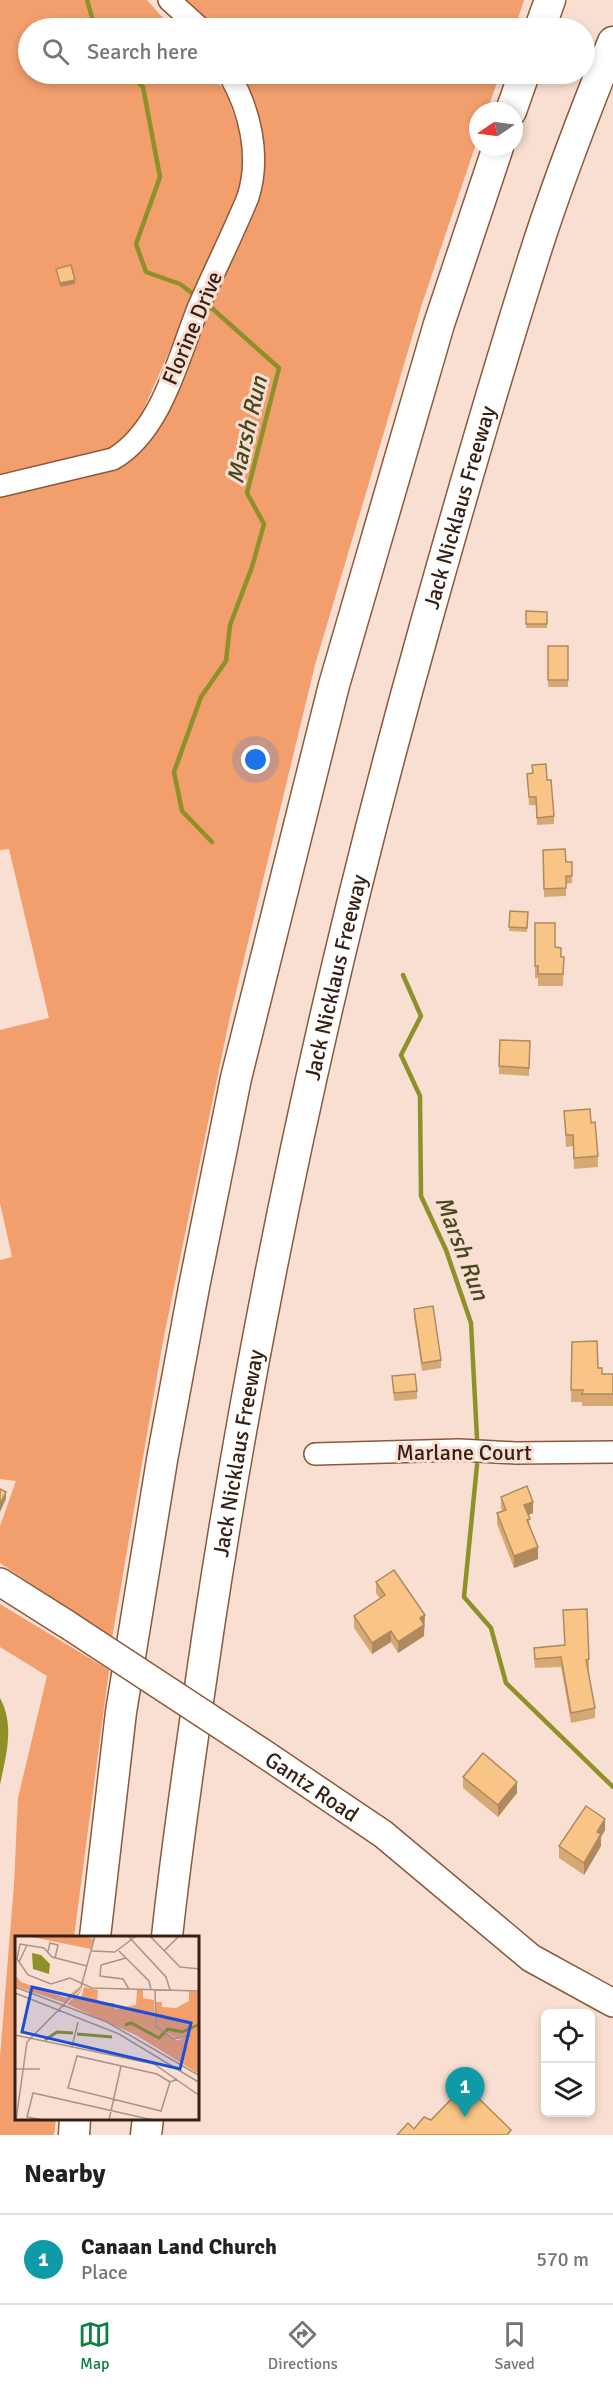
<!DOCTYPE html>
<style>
body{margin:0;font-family:Signika,sans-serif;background:#f6f6f6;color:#202124}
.controls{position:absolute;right:18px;bottom:18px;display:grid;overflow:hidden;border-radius:9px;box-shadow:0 3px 9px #0003}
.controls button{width:54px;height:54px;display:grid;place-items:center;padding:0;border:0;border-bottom:2px solid #e0e0e0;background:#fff;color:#202124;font:30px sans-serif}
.compass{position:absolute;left:469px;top:102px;width:54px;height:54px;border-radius:50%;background:#fff;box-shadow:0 3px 9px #0003;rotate:257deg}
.you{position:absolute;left:256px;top:760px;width:21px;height:21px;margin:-15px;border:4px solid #fff;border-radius:50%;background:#1a73e8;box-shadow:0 0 0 9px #1a73e833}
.badge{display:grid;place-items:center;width:39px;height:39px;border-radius:50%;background:#0b8043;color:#fff;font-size:20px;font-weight:700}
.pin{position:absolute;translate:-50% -50px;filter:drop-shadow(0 2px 3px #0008)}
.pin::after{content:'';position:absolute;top:32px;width:21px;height:18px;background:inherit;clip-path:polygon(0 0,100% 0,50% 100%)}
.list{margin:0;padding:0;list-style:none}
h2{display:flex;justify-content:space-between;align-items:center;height:78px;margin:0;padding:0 24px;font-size:26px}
h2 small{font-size:20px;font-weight:400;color:#757577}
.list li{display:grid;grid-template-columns:39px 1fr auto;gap:18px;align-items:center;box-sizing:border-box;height:90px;padding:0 24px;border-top:2px solid #e0e0e0}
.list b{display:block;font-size:22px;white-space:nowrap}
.list p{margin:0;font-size:20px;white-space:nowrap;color:#757577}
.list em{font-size:20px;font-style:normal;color:#757577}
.icon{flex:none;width:33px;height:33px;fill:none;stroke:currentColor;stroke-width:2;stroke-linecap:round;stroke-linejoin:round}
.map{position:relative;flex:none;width:613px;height:2135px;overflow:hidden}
.search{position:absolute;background:#fff;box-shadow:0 3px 9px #0003;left:18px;right:18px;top:18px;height:66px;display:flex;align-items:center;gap:15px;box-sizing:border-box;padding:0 21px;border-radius:33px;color:#757577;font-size:22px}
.sheet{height:168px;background:#fff}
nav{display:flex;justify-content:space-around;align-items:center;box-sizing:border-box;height:84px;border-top:2px solid #e0e0e0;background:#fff;font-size:16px;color:#757577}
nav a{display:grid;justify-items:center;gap:3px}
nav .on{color:#0b8043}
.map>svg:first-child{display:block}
.green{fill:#f29e6d}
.water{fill:#8e9129}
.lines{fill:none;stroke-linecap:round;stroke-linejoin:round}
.stream{stroke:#8e9129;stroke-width:4.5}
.minor-casing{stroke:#8c593a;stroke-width:24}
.major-casing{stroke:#8c593a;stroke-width:30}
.highway-casing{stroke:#8c593a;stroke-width:33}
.minor{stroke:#fff;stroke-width:21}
.major{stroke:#fff;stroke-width:27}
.highway{stroke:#fff;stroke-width:30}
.major-bridge-casing{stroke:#8c593a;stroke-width:30;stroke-linecap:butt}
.major-bridge{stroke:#fff;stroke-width:27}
.wall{fill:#d6a974}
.shaded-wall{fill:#ae8a5e}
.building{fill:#f9c587;stroke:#ae8a5e;stroke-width:1.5}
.labels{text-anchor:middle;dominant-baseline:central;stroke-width:6;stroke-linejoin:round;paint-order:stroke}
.street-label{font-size:22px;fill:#372114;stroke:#f8dfd2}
.water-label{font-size:24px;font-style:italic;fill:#47481f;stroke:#f8dfd2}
.inset-river{fill:none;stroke:#8e9129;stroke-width:3}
.inset-road{fill:none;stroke:#ab9386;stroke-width:1.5}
.view{fill:#1d4ed8;fill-opacity:0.15;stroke:#1d4ed8;stroke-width:3}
.inset-edge{fill:none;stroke:#372114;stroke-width:3}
</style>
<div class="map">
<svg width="613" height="2135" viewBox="0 0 613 2135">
<rect width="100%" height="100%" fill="#f8dfd2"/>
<g class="green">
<polygon points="0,0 147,0 172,28 28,28 28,74 210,74 226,92 240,133 244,182 134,431 105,454 0,480"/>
<polygon points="186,0 524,0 515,28 209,28"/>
<polygon points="238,74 500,74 487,111 478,111 478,138 421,307 315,665 229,1021 163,1341 112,1638 0,1563 0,1526 16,1481 0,1479 0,1260 12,1257 0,1203 0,1030 49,1018 9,849 0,850 0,492 150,439 233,257 256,195"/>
<polygon points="0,1604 109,1670 74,1937 16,1937 16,2118 56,2119 54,2135 0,2135 0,2057 14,1884 18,1798 47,1676 0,1647"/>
</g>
<path class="water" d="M0 1698C15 1725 6 1756 0 1785Z"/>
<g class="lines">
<g class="stream">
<polyline points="87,0 95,28"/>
<polyline points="130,74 143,87 160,177 136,244 146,272 180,284 196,296"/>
<polyline points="206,303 279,368 247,493 264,524 252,567 230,625 226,661 201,697 174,772 182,811 212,842"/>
<polyline points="403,975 421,1016 401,1055 420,1096 421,1196 446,1250 471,1323 477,1438"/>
<polyline points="477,1465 464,1597 491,1628 506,1683 613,1787"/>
</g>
<defs>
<g id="minor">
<polyline points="169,0 200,28"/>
<path d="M0 486 113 459C162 431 179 355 199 306 215 269 233 234 248 197 261 156 250 110 229 74"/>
<polyline points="315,1454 459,1450 516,1453 613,1452"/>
</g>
<g id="major">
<polyline points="0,1582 68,1625"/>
<path id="s1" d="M260 1751 383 1834 531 1958 613 2003"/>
</g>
<g id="highway">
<polyline points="540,28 550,0"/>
<polyline points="511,111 524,74"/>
<polyline points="95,1937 121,1712 162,1460 194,1287 236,1078 334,685 439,324 498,147"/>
<path id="s2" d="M167 1937C178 1833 194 1729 209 1626 260 1290 332 958 424 630 460 501 497 372 538 244 560 176 586 109 613 42"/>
<polyline points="74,2135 75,2118"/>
<polyline points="146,2135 148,2118"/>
</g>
</defs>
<use href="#minor" class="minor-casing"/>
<use href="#major" class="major-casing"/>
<use href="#highway" class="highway-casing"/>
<use href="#minor" class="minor"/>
<use href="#major" class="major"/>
<use href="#highway" class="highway"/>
<defs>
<polyline id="major-bridge" points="68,1625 260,1751"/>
</defs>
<use href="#major-bridge" class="major-bridge-casing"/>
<use href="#major-bridge" class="major-bridge"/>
</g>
<g class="wall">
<polygon points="526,611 547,612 547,628 526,628"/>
<rect x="548" y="646" width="20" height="41"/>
<polygon points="532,765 547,780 554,816 554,824 537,825 536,805 529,805 527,774 533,773"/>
<polygon points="543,850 566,862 572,876 572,883 566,884 566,896 544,897"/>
<polygon points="510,911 528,912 527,932 509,931"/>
<polygon points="535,923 555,947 561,957 564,957 563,986 538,986 538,978 535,978"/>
<polygon points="530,1041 529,1076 499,1074 499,1066"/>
<polygon points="564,1111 591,1123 598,1156 598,1167 574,1169 573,1146 566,1147"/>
<polygon points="414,1309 441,1360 441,1368 422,1371 414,1317"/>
<polygon points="572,1342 598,1368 602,1374 613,1374 613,1406 582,1406 582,1402 571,1402"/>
<polygon points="392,1376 417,1391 417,1399 394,1401"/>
<polygon points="501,1497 533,1513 528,1515 530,1526 538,1559 514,1568 497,1524 497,1513 502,1511 501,1508"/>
<polygon points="376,1582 425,1627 424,1627 424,1636 398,1653 391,1642 372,1654 354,1628 354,1616 380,1599 376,1593"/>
<polygon points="563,1610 589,1659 589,1669 588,1669 595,1708 595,1718 571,1723 561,1667 535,1668 534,1658 534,1648 565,1645"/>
<polygon points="463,1777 517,1793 498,1817 463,1788"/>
<polygon points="605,1830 601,1837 601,1846 584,1875 559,1858 559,1846"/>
</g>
<g class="shaded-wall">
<polygon points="75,280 75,284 60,287 60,283"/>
<polygon points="6,1492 6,1499 0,1512 0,1504"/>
<polygon points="533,1502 533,1513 524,1517 524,1505"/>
<polygon points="538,1547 538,1559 514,1568 514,1556"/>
<polygon points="425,1615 424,1636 398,1653 398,1642 420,1618"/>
<polygon points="391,1631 391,1642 372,1654 372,1643"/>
<polygon points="517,1782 517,1793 498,1817 498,1805"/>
<polygon points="605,1819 605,1830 601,1837 601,1846 584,1875 584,1863 597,1832"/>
</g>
<g class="building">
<polygon points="71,265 75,280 60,283 56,269"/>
<polygon points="526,611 547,612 547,624 526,624"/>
<rect x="548" y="646" width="20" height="34"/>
<polygon points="546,764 547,780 551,780 554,816 537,818 536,797 529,797 527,774 533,773 532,765"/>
<polygon points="565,849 566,862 572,862 572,876 566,876 566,888 544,889 543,850"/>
<polygon points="510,911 528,912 527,928 509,927"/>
<polygon points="535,923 555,923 555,947 561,948 561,957 564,957 563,974 538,974 538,966 535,966"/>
<polygon points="500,1040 530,1041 529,1068 499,1066"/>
<polygon points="590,1109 591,1123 595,1122 598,1156 574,1158 573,1135 566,1135 564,1111"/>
<polygon points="433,1306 441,1360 422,1363 414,1309"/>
<polygon points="597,1341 598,1368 602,1368 602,1374 613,1374 613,1394 582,1394 583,1390 571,1390 572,1342"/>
<polygon points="415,1374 417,1391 394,1393 392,1376"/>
<polygon points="527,1486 533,1502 524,1505 530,1519 527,1520 538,1547 514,1556 497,1513 506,1510 501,1497"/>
<polygon points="0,1489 6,1492 0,1504"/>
<polygon points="394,1570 425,1615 420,1618 424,1625 398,1642 391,1631 372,1643 354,1616 385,1595 376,1582"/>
<polygon points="587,1609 589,1659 586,1660 595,1708 571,1713 561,1657 535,1659 534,1648 565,1645 563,1610"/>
<polygon points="483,1753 517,1782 498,1805 463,1777"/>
<polygon points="586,1806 605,1819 597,1832 601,1834 584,1863 559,1846"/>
<polygon points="465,2085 511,2130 507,2135 397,2135 408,2123 414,2129 424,2117 431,2120"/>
</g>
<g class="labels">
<g class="street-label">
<text transform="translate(192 328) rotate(-67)">Florine Drive</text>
<text stroke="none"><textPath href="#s2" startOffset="1461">Jack Nicklaus Freeway</textPath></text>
<text stroke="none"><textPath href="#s2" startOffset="975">Jack Nicklaus Freeway</textPath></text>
<text x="464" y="1452">Marlane Court</text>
<text stroke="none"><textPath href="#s2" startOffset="489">Jack Nicklaus Freeway</textPath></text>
<text stroke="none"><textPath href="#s1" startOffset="63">Gantz Road</textPath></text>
</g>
<g class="water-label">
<text transform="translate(247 430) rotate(-77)">Marsh Run</text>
<text transform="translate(462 1248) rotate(69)">Marsh Run</text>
</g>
</g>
<g transform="translate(15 1936)">
<rect width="184" height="184" fill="#f8dfd2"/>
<path d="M12 0H68L79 3 76 13ZM0 39 6 46 51 62 65 50 50 67 0 50ZM69 51 83 54 82 67H99L100 73 121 69 122 54H128V62L139 64 140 89 160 104H164L176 97 162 103 142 90 140 66H147V71L161 72 174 65V55L184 56V138L121 99 52 68 68 52 62 61 66 63Z" fill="#f29e6d"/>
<path d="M17 17 26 19 35 28 34 38 18 33Z" fill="#8e9129"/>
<path class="inset-river" d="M110 89 116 87 144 102 153 93 167 96 185 88M62 98 97 101M30 104 42 96 58 97"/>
<path class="inset-road" d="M113 0 151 41 155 54M135 0 165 31 185 33M33 15 35 7 43 9 40 22M77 15 100 16 121 0M104 15 134 45 136 54M149 15 164 0M4 26 12 9M86 29 85 40 108 43 114 53M86 29 111 22M72 30 37 21 29 12 5 8 2 23 13 39 36 48 55 42 77 52 185 55M0 51 92 86 185 140M140 54 141 90 159 103 175 99M0 57 104 98 185 147M0 99 139 128 185 160M57 111 63 86M0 133H25M155 146 142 138 62 120 53 152 146 175 155 146 162 143M1 184 12 106 66 51 80 0M28 184 12 181 18 157 138 184M94 184 106 130"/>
<path class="view" d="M17 51 176 87 165 133 7 96Z"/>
<rect width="184" height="184" class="inset-edge"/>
</g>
</svg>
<div class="controls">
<button><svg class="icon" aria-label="locate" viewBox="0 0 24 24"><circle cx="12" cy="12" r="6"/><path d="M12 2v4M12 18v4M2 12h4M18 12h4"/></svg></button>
<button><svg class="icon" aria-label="layers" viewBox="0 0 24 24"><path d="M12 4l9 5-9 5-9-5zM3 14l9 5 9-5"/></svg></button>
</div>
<svg class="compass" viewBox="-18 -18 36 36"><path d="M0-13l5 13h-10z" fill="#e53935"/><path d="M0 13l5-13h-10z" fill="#757577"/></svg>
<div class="you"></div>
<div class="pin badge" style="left:465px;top:2117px;background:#0f9aa8">1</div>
<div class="search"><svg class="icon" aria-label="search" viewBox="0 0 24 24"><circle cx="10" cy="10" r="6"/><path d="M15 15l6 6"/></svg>Search here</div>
</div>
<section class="sheet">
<h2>Nearby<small></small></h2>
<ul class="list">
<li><span class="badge" style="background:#0f9aa8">1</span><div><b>Canaan Land Church</b><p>Place</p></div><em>570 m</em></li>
</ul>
</section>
<nav>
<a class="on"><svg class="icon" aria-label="map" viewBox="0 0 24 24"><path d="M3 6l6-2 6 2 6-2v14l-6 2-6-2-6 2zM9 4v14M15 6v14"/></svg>Map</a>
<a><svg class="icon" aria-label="directions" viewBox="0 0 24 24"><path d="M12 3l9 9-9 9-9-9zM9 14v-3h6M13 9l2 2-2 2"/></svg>Directions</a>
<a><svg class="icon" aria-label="saved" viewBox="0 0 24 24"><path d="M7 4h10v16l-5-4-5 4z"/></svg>Saved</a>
</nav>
